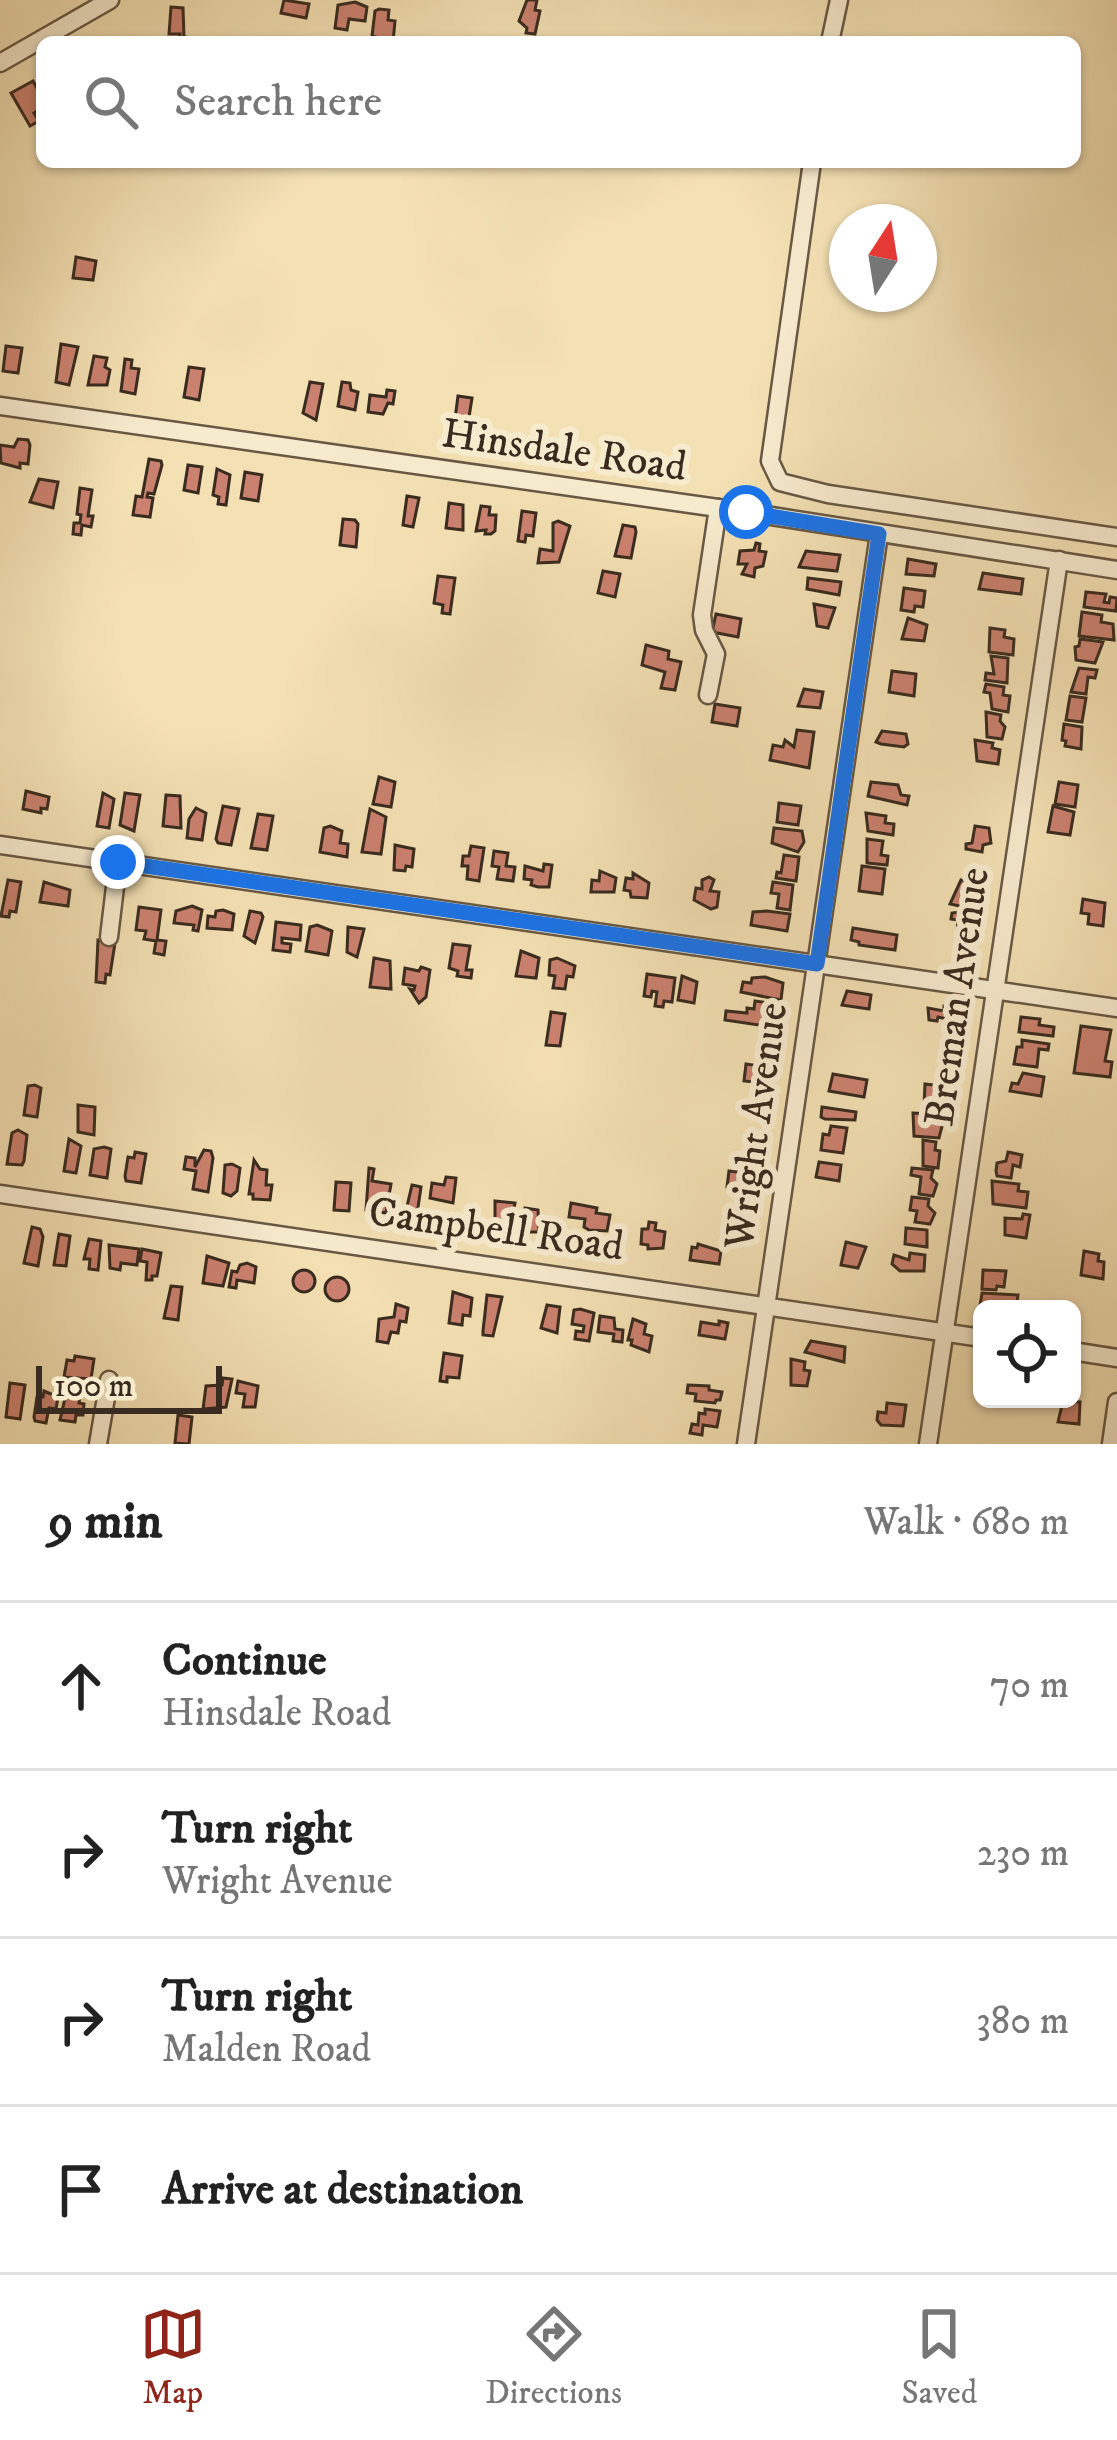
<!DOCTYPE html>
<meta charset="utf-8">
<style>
body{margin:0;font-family:"IM FELL DW Pica",serif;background:#f6f6f6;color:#222}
.controls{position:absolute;right:36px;bottom:36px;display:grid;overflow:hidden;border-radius:18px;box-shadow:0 3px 9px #0004}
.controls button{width:108px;height:108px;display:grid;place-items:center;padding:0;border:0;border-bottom:3px solid #e0e0e0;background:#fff;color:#222;font:60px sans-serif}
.compass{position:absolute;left:829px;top:204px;width:108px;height:108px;border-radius:50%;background:#fff;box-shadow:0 3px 9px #0004;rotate:12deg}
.scale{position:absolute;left:36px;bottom:30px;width:186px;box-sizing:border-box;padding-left:12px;border:6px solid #392b1f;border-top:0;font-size:33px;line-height:42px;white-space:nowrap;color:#392b1f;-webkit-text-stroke:9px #f7ebce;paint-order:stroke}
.stop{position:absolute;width:36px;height:36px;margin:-27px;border:9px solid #1a73e8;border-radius:50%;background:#fff}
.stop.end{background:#1a73e8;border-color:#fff;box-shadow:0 3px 12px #0008}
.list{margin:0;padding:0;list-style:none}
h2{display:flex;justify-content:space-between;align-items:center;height:156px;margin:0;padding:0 48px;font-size:51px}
h2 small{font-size:39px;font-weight:400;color:#767676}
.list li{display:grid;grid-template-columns:78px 1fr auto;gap:36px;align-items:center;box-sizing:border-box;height:168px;padding:0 48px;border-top:3px solid #e0e0e0}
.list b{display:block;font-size:45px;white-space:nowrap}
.list p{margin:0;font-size:39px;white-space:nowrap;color:#767676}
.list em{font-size:39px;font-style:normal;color:#767676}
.icon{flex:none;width:66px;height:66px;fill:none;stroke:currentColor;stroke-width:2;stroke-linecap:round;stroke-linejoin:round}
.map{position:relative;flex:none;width:1117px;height:1444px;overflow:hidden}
.search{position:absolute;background:#fff;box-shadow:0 3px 9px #0004;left:36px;right:36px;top:36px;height:132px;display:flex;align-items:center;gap:30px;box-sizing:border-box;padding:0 42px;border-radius:18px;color:#767676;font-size:45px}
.sheet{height:828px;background:#fff}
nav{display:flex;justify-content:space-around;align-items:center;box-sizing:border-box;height:168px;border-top:3px solid #e0e0e0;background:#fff;font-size:33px;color:#767676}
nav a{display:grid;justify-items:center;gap:6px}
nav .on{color:#8f2418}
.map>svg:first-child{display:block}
.building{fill:#cb816f;stroke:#392b1f;stroke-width:3}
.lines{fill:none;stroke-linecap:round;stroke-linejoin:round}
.minor-casing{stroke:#685844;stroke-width:21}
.minor{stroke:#f7ebce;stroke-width:16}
.route{stroke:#1a73e8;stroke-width:15}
.labels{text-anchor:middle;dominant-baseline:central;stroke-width:12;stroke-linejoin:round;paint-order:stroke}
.street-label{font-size:42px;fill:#392b1f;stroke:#f7ebce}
</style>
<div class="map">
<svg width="1117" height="1444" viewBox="0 0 1117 1444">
<rect width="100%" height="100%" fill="#f3e0b3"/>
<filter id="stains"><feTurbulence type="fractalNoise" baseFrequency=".00167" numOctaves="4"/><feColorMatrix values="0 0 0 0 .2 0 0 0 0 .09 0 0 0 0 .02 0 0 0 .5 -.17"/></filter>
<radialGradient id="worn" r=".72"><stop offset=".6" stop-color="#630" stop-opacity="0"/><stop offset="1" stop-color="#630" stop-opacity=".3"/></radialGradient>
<g class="building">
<polygon points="284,0 309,4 306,18 281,13"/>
<polygon points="527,0 537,0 535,10 540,11 535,34 526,33 527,28 519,21"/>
<polygon points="355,2 367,7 365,21 349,19 347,30 335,28 338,5"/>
<polygon points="171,7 183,8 184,37 194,38 194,42 179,42 180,34 169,34"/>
<polygon points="379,9 389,10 388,20 395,21 393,42 372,36 375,11"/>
<polygon points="33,81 42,97 42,108 34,113 39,121 30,126 11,93"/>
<polygon points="76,257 96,261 93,280 73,278"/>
<polygon points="61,344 78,347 69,385 56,382"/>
<polygon points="6,346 22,348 18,373 3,371"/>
<polygon points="94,356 107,358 105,367 110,370 107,385 88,385"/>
<polygon points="125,359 132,360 131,368 139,369 135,394 121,391"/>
<polygon points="189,367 204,369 199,400 184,397"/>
<polygon points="310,382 323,384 316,420 303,413"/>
<polygon points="342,382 350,383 351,390 358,392 355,410 338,406"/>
<polygon points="387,390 395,391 393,404 388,403 383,414 368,412 370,395 386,397"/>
<polygon points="458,396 472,398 466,436 453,434"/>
<polygon points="18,439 28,440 30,445 28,464 20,463 20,468 1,463 0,445 14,447"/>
<polygon points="149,459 161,461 162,465 154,494 148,493 147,497 153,498 150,517 133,515 136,496 142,497"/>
<polygon points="188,465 202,467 198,493 184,490"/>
<polygon points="217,469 230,475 226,505 218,504 219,497 213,495"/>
<polygon points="245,472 262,475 258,501 241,498"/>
<polygon points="39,479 58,482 53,508 30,502"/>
<polygon points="80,488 92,490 88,516 93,516 91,527 82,525 81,535 73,534 74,523 80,523 81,515 77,514"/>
<polygon points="407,496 419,498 413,527 403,525"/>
<polygon points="449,503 463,505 463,530 446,528"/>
<polygon points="481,506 490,507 489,515 496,515 495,531 491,534 485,534 486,530 476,531"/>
<polygon points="522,511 536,513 533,536 526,535 525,542 518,541"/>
<polygon points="343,519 355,520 358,524 356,547 340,545"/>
<polygon points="558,521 570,526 559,562 538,563 540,549 553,551 553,523"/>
<polygon points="623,525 635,527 636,532 631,558 615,556"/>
<polygon points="756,543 760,544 759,551 766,552 763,566 755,568 754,577 742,574 747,564 738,564 740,551 754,550"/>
<polygon points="806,551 840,555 837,571 799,567"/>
<polygon points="908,559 936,564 934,576 906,574"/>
<polygon points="603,571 620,574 615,597 598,593"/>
<polygon points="983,573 1023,579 1021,594 979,589"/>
<polygon points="438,576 455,578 450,614 442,613 443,605 434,603"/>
<polygon points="808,578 841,582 839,595 807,589"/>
<polygon points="904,588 925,591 923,607 915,606 914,612 901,610"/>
<polygon points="1086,592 1106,594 1104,602 1109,603 1110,597 1117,598 1116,611 1084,607"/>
<polygon points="814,604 835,608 828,628 817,626"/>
<polygon points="1082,612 1102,615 1101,622 1113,624 1114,640 1079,636"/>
<polygon points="716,614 741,619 738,637 712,632"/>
<polygon points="908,618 927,625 924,641 902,639"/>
<polygon points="990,628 1005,630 1004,637 1014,639 1013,655 989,652"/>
<polygon points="1080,639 1103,642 1095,663 1076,660 1075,647 1079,646"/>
<polygon points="646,645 669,651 668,659 681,662 675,690 661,688 665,672 642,665"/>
<polygon points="991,656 1008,658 1007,683 985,680 986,673 994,674"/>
<polygon points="1079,668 1097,670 1095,678 1088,677 1086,694 1071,692"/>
<polygon points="892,671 916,674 914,696 889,692"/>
<polygon points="986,684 1004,687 1003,695 1010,696 1008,712 992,709 990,693 984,692"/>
<polygon points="804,689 823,692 820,708 798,706"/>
<polygon points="1070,696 1086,698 1082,722 1066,720"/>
<polygon points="715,704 740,708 737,726 712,722"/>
<polygon points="986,712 1001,715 1000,721 1005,727 1002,739 987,737"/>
<polygon points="1064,724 1082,727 1081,749 1065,746 1066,741 1062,740"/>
<polygon points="797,730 814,732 809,768 770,760 773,745 783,747 785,740 794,747"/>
<polygon points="882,731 906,734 908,744 904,747 881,744 876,742"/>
<polygon points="975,740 993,743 992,748 1000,750 998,764 977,761"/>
<polygon points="379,777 395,782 391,807 373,804"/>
<polygon points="871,782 898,785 901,795 909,796 907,805 868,796"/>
<polygon points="1059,782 1078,785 1075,807 1055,804"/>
<polygon points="26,791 49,797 47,809 41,808 41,813 23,809"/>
<polygon points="103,793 114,799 109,828 97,826"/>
<polygon points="125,793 140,795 134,831 120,825"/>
<polygon points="166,795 180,796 181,828 163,826"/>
<polygon points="779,803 801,806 798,825 777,822"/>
<polygon points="223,806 239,809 231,845 218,843 216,839"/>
<polygon points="1053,806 1074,812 1070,835 1048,832"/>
<polygon points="196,808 206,813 202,840 187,838 189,819"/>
<polygon points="370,809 386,817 381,854 362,852"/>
<polygon points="866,813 886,816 885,823 894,824 893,835 868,831"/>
<polygon points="258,814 273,816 267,850 251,848"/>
<polygon points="330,826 342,831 340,843 348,844 347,857 320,852 324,828"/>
<polygon points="975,826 989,828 991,843 983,845 982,852 966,849 966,844 972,843"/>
<polygon points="774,828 802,831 804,842 798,852 772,843"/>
<polygon points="867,839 883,841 881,855 888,856 887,865 867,863"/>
<polygon points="395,845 414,849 412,867 406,866 405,871 394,870"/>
<polygon points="471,846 484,848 479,881 467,879 468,866 462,866 463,856 469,856"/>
<polygon points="494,851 508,853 506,866 515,867 513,881 497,879 499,867 492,866"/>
<polygon points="784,855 799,857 796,881 776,878 777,872 781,873"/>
<polygon points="544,864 552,865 549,887 538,887 531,885 532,880 524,879 525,866 543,871"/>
<polygon points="862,866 885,869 882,894 859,891"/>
<polygon points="600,871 616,878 614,892 591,892 592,880 599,881"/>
<polygon points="633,873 649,883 647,898 631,897 630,891 624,890 626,878 633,879"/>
<polygon points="709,877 714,880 710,891 719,892 717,907 711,909 694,900 696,888 702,889 702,880"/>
<polygon points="8,880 21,882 16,912 10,911 9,917 1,916"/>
<polygon points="961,880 981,883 978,899 970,902 968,908 950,904"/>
<polygon points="44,882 70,890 68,906 40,902"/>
<polygon points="773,882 793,885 790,910 777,908 779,894 771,893"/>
<polygon points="1083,899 1105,903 1103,926 1088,924 1089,914 1081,913"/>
<polygon points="192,906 202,910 198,931 193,930 194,925 174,923 176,911"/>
<polygon points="139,907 161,910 157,940 166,941 164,955 154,953 156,941 144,939 146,931 136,930"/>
<polygon points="223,910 234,914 232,930 207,928 208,916 215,917 216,911"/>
<polygon points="250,911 261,913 263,917 255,943 244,936"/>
<polygon points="767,911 790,914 787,931 751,925 753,912"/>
<polygon points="960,912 975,914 973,935 957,933 958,920 951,919 952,913"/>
<polygon points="276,922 301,925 300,940 282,938 282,943 291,944 290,952 273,950"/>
<polygon points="317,925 332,931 328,955 306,951 310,927"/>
<polygon points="348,927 364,929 357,957 347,952"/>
<polygon points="853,928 897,935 895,950 859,945 859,942 851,940"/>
<polygon points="98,940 115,943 110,975 106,974 105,983 96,982"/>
<polygon points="453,944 470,946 466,970 472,970 471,978 457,976 458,971 449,968"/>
<polygon points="521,951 539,958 536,978 516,976"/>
<polygon points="374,958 390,961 391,989 370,987"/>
<polygon points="557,958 575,966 573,977 567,976 565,989 553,988 555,976 549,975 550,960"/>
<polygon points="421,967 430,970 426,997 419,1003 410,989 414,990 415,986 403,984 405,968 419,971"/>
<polygon points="647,974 675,978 672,1002 664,1001 663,1007 655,1006 657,992 652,991 651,997 644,996"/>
<polygon points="682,976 697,982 694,1003 678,1000"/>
<polygon points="765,977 783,983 781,1000 741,992 743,982 751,983 752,978"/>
<polygon points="847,991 871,995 869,1009 842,1005"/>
<polygon points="755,1001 775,1004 772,1027 725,1020 726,1011 747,1013 747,1008 754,1009"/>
<polygon points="944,1006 962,1008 960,1022 938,1017 937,1021 929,1020 928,1008 944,1011"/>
<polygon points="551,1012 565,1014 560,1046 546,1045"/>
<polygon points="1021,1017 1040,1019 1039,1025 1054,1027 1053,1036 1019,1032"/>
<polygon points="1081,1026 1111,1030 1105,1061 1112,1062 1110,1077 1074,1073"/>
<polygon points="1022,1040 1049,1044 1048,1050 1039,1049 1037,1067 1014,1064 1017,1047 1022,1047"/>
<polygon points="746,1064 766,1067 769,1080 765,1079 764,1083 744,1081"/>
<polygon points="1023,1073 1044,1077 1041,1096 1010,1091 1012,1083 1018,1084"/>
<polygon points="833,1074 867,1080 864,1097 829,1091"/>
<polygon points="925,1084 951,1087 946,1109 924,1106"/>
<polygon points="35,1085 41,1088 37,1117 24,1115 28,1086"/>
<polygon points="78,1105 95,1107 94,1135 78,1132"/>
<polygon points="822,1107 856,1112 855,1120 825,1119 821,1117"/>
<polygon points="913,1113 945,1115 939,1138 914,1136"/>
<polygon points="831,1126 847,1128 843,1153 821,1150 823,1134 829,1135"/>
<polygon points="18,1130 27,1135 24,1161 22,1165 7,1164 12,1133"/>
<polygon points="69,1139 81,1146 76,1173 64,1171"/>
<polygon points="923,1140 936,1142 935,1150 940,1151 938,1168 923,1166"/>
<polygon points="104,1147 111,1149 107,1178 90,1175 94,1149"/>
<polygon points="204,1150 211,1151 213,1158 208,1192 193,1189 196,1171 184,1169 186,1157 195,1158 195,1167"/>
<polygon points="135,1152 146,1154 141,1183 126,1181 125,1176 128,1157 134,1158"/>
<polygon points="1008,1152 1022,1155 1020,1167 1013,1165 1011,1178 997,1176 996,1171 997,1163 1006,1161"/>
<polygon points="254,1160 260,1169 267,1170 266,1185 272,1185 270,1200 253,1199 253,1194 249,1194"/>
<polygon points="819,1162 841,1165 839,1181 816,1177"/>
<polygon points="232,1164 240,1168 237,1191 231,1196 223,1193 225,1165"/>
<polygon points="369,1168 374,1169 372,1181 391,1184 386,1213 366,1210"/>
<polygon points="912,1168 933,1170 931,1178 937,1184 933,1196 919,1194 921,1177 911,1175"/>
<polygon points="729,1171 752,1174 749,1190 727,1187"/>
<polygon points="446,1177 456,1178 453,1203 430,1198 432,1183 444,1185"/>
<polygon points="992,1181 1019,1184 1018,1191 1028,1192 1026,1208 993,1204"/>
<polygon points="336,1182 351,1183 349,1211 334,1210"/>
<polygon points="412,1185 421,1187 416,1221 404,1219"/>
<polygon points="912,1197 929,1199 928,1206 935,1213 930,1224 915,1222 917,1211 910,1210"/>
<polygon points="495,1201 515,1203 509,1230 503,1233 495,1232"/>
<polygon points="571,1203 597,1208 596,1213 610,1215 607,1231 589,1230 584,1227 585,1219 569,1217"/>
<polygon points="525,1208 538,1210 539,1232 521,1232"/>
<polygon points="1023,1214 1030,1215 1026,1238 1005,1235 1005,1218 1022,1219"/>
<polygon points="649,1222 656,1223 655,1230 665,1232 663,1248 648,1249 648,1245 641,1244 642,1229 648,1229"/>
<polygon points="32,1227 40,1229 43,1237 38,1266 24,1263"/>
<polygon points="906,1228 927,1230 927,1247 905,1244"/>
<polygon points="59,1234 70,1236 66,1266 54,1265"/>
<polygon points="89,1239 101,1241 98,1270 89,1269 90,1259 84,1259"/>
<polygon points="846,1242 866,1247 858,1268 841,1265"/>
<polygon points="698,1244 721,1251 719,1264 690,1260 692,1247 697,1248"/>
<polygon points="109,1245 139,1249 137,1265 121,1263 120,1270 110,1268"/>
<polygon points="142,1249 161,1253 157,1276 152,1276 152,1280 146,1280 147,1262 140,1261"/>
<polygon points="1084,1251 1099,1254 1098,1261 1104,1262 1103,1279 1081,1275"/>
<polygon points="910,1253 925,1255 924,1271 900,1271 892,1264 894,1255 909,1260"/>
<polygon points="207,1256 229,1263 223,1286 203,1283"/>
<polygon points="247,1263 256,1267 254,1283 237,1280 236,1288 229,1287 232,1271 237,1272 240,1265"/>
<circle cx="304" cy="1281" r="11"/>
<polygon points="983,1270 1006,1271 1004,1287 997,1286 996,1290 982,1289"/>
<circle cx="337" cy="1289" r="12"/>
<polygon points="171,1286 182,1287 178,1320 164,1318"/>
<polygon points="453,1292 472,1298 470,1316 463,1315 462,1325 449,1323"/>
<polygon points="982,1293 1018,1295 1016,1308 1002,1303 1001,1309 979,1312"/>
<polygon points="487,1295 502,1297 493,1336 483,1335 483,1331"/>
<polygon points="396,1304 408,1308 406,1322 400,1321 398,1333 391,1332 388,1343 377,1341 379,1319 394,1317"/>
<polygon points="547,1305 560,1307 557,1333 541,1328"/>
<polygon points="580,1309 594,1313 589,1341 575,1339 576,1331 583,1332 584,1326 572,1324 574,1310"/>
<polygon points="600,1316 614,1318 615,1329 623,1330 622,1342 613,1341 614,1334 598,1332"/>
<polygon points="633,1319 646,1324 644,1334 652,1336 649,1352 631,1345 632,1340 628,1340"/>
<polygon points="719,1321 728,1323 725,1339 699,1335 701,1322 719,1325"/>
<polygon points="811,1341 845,1347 844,1362 805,1352"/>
<polygon points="444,1353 462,1356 459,1378 447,1377 447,1382 440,1381"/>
<polygon points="75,1356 94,1359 91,1379 64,1377 67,1360 74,1361"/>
<polygon points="791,1359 805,1362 804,1370 810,1371 807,1386 791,1385"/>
<polygon points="223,1378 232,1379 226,1407 203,1409 206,1386 222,1385"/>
<polygon points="69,1381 82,1383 79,1403 84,1404 83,1415 76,1415 75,1422 60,1420"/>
<polygon points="238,1381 258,1386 255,1407 243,1407 245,1394 236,1393"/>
<polygon points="10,1383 25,1385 20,1419 6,1417"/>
<polygon points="688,1385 709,1386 709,1390 722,1392 720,1400 716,1400 715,1403 695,1401 696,1394 687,1393"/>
<polygon points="44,1391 58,1397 56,1409 49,1408 46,1423 35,1421 34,1417 37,1397 43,1397"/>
<polygon points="1063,1401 1080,1402 1079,1424 1058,1422"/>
<polygon points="887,1403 906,1405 903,1426 881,1425 877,1420 878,1412 886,1413"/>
<polygon points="705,1409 720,1411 717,1427 703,1425 702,1435 690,1433 692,1424 698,1425 699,1413 705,1414"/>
<polygon points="178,1415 192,1417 189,1444 175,1443"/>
</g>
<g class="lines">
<defs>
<g id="minor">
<polyline points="830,42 839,0"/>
<polyline points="0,63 110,0"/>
<polyline points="812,162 770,461 780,482 828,494 1117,537"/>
<polyline points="0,406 746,512 1117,570"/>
<polyline points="708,695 716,654 704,630 702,615 718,508"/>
<polyline points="0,845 1117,1008"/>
<polyline points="109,937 118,862"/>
<polyline points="0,1194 982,1338"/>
<polyline points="1072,1351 1117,1358"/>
<polyline points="98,1444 109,1380"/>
<polyline points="746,1444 879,534"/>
<polyline points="928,1444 1059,560"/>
<polyline points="1111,1444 1117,1402"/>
</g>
</defs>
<use href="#minor" class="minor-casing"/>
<use href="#minor" class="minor"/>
</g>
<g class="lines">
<polyline class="route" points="118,862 817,964 879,534 746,512"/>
</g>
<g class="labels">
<g class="street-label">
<text transform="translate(564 451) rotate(8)">Hinsdale Road</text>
<text transform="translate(958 997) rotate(-82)">Breman Avenue</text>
<text transform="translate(757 1126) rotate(-82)">Wright Avenue</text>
<text transform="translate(496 1230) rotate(8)">Campbell Road</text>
</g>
</g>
<rect width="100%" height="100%" filter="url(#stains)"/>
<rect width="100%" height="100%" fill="url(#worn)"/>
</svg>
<div class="controls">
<button><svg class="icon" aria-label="locate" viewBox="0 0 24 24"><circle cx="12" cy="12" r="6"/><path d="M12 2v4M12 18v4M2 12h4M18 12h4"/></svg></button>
</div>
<svg class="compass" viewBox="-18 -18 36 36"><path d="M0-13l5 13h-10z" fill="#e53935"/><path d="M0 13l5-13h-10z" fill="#767676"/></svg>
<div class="scale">100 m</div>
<div class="stop" style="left:746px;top:512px"></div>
<div class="stop end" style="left:118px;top:862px"></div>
<div class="search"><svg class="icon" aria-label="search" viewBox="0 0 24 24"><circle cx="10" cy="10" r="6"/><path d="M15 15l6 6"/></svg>Search here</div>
</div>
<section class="sheet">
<h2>9 min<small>Walk · 680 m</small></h2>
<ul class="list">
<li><svg class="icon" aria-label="ahead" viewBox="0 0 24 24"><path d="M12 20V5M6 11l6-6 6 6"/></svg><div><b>Continue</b><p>Hinsdale Road</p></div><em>70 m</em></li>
<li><svg class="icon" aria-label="right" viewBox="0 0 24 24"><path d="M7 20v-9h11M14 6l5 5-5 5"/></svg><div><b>Turn right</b><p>Wright Avenue</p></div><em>230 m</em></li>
<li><svg class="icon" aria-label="right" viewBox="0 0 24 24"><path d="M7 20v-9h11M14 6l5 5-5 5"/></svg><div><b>Turn right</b><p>Malden Road</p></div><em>380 m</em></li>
<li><svg class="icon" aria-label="arrive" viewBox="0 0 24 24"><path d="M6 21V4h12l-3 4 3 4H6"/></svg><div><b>Arrive at destination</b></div></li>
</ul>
</section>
<nav>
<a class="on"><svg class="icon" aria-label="map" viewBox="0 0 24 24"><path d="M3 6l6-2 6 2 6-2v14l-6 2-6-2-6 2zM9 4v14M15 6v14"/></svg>Map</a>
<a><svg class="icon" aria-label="directions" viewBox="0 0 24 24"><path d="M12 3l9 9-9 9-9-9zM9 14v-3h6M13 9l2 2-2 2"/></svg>Directions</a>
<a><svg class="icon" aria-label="saved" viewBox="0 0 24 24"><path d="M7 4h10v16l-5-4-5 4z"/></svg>Saved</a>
</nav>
